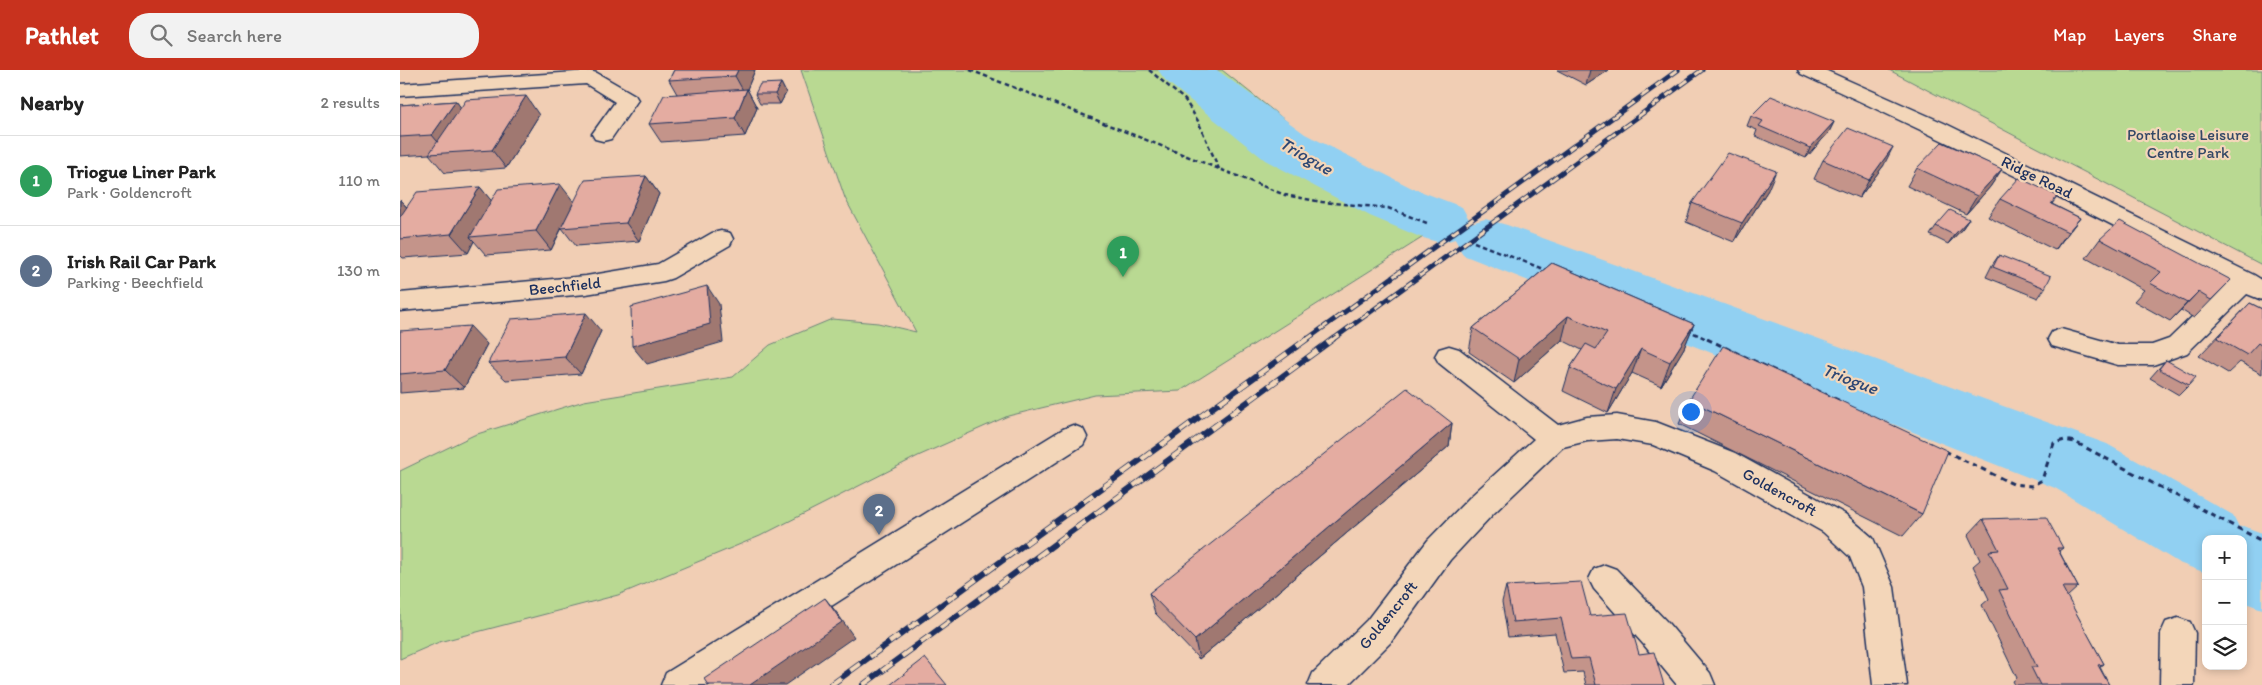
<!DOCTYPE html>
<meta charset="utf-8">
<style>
body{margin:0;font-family:Itim,sans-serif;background:#f2f2f2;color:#222}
.controls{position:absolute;right:15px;bottom:15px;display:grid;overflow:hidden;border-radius:10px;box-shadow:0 2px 8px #0003}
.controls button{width:45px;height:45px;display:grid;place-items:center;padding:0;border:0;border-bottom:1px solid #e0e0e0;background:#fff;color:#222;font:25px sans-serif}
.you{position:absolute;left:1290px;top:341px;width:18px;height:18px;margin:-12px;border:4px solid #fff;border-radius:50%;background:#1a73e8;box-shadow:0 0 0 8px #1a73e833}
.badge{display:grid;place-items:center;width:32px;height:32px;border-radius:50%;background:#c8321e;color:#fff;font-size:16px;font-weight:700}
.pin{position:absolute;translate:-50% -41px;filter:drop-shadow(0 1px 2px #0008)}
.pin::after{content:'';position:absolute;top:26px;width:18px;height:15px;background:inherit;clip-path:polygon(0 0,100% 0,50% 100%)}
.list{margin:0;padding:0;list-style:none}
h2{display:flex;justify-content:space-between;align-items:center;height:65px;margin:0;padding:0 20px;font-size:21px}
h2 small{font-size:16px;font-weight:400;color:#767676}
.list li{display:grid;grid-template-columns:32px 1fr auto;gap:15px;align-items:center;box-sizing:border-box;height:90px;padding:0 20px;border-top:1px solid #e0e0e0}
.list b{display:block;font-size:19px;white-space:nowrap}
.list p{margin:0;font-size:16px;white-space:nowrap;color:#767676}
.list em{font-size:16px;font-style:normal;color:#767676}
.icon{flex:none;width:28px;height:28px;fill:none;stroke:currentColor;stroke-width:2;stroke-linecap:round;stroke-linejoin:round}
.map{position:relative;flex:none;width:1862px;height:615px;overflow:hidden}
header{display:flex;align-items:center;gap:30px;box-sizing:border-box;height:70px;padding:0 25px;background:#c8321e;color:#fff}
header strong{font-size:24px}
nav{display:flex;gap:28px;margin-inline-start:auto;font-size:18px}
.search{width:350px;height:45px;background:#f2f2f2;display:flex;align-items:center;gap:12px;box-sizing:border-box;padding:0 18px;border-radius:20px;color:#767676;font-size:19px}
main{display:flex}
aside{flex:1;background:#fff}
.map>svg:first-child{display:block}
.green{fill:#b9d992;stroke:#6a8478}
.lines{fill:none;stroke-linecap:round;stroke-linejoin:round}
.river{fill:#91d0f2;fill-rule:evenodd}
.minor-casing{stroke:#1b2f5e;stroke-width:3}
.path-far1{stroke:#1b2f5e;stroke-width:2.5;stroke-dasharray:4.5 3;stroke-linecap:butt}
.path{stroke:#1b2f5e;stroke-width:3;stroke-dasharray:5.5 4.5;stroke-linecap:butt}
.minor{fill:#f3d6b9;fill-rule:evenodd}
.rail-far1-casing{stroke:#1b2f5e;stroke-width:5}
.rail-casing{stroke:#1b2f5e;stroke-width:6}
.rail-far1{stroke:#f3d6b9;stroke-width:3;stroke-dasharray:9;stroke-linecap:butt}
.rail{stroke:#f3d6b9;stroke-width:4.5;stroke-dasharray:12;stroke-linecap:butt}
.wall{fill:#c4948a;stroke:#1b2f5e}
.shaded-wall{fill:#a07871;stroke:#1b2f5e}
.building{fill:#e4aca1;stroke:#1b2f5e}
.labels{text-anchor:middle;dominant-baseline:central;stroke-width:4.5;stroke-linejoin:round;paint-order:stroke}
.park-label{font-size:16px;fill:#334866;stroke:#f3d6b9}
.street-label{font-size:16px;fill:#1b2f5e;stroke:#f3d6b9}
.water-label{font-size:18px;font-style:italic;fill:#2d4774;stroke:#f3d6b9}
</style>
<header>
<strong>Pathlet</strong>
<div class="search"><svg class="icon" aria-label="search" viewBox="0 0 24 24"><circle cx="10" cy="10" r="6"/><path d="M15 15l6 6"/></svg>Search here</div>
<nav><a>Map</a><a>Layers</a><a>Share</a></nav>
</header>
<main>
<aside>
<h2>Nearby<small>2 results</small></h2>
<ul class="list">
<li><span class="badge" style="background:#2e9e5b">1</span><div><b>Triogue Liner Park</b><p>Park · Goldencroft</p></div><em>110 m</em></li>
<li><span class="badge" style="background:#5c6f8a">2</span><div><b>Irish Rail Car Park</b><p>Parking · Beechfield</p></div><em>130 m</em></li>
</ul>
</aside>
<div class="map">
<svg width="1862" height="615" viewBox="0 0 1862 615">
<rect width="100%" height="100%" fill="#f1ceb4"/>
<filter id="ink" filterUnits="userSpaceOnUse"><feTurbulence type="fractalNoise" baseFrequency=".02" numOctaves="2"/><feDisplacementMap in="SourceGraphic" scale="10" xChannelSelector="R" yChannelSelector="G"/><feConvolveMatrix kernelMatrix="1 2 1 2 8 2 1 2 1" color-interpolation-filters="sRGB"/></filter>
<g filter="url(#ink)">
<g class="green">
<polygon points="401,0 822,0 906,67 1015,138 1047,152 780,321 695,325 608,346 518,386 360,466 218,525 39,572 0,589 0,401 74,365 184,331 333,307 370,275 432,249 478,253 516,262 445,128"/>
<polygon points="1489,0 1862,0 1862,195"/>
</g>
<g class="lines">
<polygon class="river" points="758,0 817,0 905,64 1012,118 1062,137 1071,153 1085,149 1107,155 1707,374 1833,445 1839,457 1843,456 1862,463 1862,539 1843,532 1843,469 1806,469 1806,503 1779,493 1655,418 1063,185 1055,169 1041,173 1020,167 970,146 865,90 766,11"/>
<defs>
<g id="minor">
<path d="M1398 0H1425L1544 53 1854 205 1862 210V230L1847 224 1787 283 1753 295H1718L1652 276 1648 269 1652 262 1661 259 1718 275H1752L1769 269 1826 214C1686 140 1545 70 1401 4Z"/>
<polygon points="190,1 197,3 235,25 238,30 211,69 203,71 195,69 192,64 215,32 186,14 0,26 0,14"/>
<polygon points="321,161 330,163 333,169 330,175 273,208 264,211 186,224 0,241 0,223 186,206 258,194 312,163"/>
<polygon points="1049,276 1059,279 1158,355 1187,347 1217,345 1256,352 1335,383 1445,444 1473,468 1494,517 1507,615 1473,615 1462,517 1450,487 1423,462 1315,401 1253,375 1217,369 1187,371 1163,377 1093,444 1050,490 991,572 948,615 908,615 913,603 967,550 1028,470 1071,426 1134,369 1039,293 1035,286 1039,279"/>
<polygon points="673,355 683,359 687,367 683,375 308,615 261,615 266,603 663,359"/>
<polygon points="1205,495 1216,499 1268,553 1310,603 1315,615 1277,615 1244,575 1194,519 1189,509 1194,499"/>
<polygon points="1778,548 1790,552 1795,563 1794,615 1760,615 1761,563 1766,552"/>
</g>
</defs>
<use href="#minor" class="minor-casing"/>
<g class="path-far1">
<polyline points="570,0 885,125 922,132 988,138 1027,153"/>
<polyline points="749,0 785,30 798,51 819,99"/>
<polyline points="1074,172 1148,201"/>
<polyline points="1287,260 1309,270"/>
</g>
<g class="path">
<polyline points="1307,269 1440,331"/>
<polyline points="1545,381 1613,414 1632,416 1642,410 1654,373 1665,370 1675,372 1862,471"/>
</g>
<use href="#minor" class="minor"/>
<defs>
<g id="rail-far1">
<polyline points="906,270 1278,0"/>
<polyline points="932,270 1302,0"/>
</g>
<g id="rail">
<polyline points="431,615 907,269"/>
<polyline points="463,615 933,269"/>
</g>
</defs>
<use href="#rail-far1" class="rail-far1-casing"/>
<use href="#rail" class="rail-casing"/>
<use href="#rail-far1" class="rail-far1"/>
<use href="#rail" class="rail"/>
</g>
<g class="wall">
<polygon points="274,0 355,0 347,19 357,38 345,66 261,72 249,54 277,24 269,10"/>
<polygon points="1157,0 1209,0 1186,15"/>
<polygon points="381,13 386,23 380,34 360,34 355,24"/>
<polygon points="56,31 61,38 139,45 106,98 45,103 29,84 0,86 0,35"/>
<polygon points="1351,46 1434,52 1429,62 1406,88 1355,66 1357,60 1347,56"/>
<polygon points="1423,90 1484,95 1459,128 1414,109"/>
<polygon points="1517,98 1602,99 1590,117 1566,144 1507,116"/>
<polygon points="246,106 259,124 239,171 176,176 162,158 151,180 86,185 74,171 68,183 3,188 0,185 0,130 7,137 80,117 91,131 174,132"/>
<polygon points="1368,120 1334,172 1286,152 1292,133"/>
<polygon points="1658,126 1652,134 1680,148 1655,180 1588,147 1600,129"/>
<polygon points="1569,149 1562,159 1548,174 1530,165 1536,156"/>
<polygon points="1700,169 1831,210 1794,248 1781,240 1770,251 1734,231 1744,220 1686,188"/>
<polygon points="1599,185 1645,218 1638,228 1586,207 1592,195"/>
<polygon points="1152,193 1294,254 1284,278 1261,316 1232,303 1208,343 1163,321 1170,298 1182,280 1162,270 1114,313 1069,282 1073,258"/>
<polygon points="1850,233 1862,239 1862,304 1840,292 1828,303 1799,286"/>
<polygon points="0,261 87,274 64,318 0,323"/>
<polygon points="201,261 181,304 106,310 88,293"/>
<polygon points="1766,290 1789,315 1779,325 1750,308"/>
<polygon points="1289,330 1522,444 1503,466 1279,354"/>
<polygon points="1052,353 1049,376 799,589 755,543 749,523"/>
<polygon points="1583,449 1663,478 1659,481 1678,517 1667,527 1704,594 1700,597 1709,615 1615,615 1613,611 1617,608 1582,535 1589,529 1573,496 1580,490 1568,465"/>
<polygon points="1106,516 1190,546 1239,584 1264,615 1186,615 1183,602 1164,603 1155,563 1108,567 1102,532"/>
</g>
<g class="shaded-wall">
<polygon points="338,0 355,0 345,24 335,6"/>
<polygon points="1190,0 1209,0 1186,15"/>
<polygon points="381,13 386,23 380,34 375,24"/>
<polygon points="347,19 357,38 345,66 335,48"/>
<polygon points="126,26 139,45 106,98 92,80"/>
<polygon points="56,31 70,50 47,83 32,65"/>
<polygon points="1434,52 1429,62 1406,88 1410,78"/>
<polygon points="1493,77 1484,95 1459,128 1469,110"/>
<polygon points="1602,99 1590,117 1566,144 1577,126"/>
<polygon points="1376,101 1368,120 1334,172 1342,153"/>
<polygon points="246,106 259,124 239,171 226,153"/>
<polygon points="160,114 174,132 151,180 136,161"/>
<polygon points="80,117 95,135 70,167 74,171 68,183 51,164"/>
<polygon points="0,130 12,143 0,161"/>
<polygon points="1680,148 1666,166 1655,180 1668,162"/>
<polygon points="1569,149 1562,159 1548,174 1554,165"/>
<polygon points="307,216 319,234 323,272 247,294 232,276"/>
<polygon points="1798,222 1781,240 1770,251 1787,233"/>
<polygon points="186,243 201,261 181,304 165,287"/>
<polygon points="1168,246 1162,270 1114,313 1119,289"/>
<polygon points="1294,254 1284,278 1261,316 1270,292"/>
<polygon points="70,256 87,274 64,318 45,300"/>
<polygon points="1241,279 1232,303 1208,343 1216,319"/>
<polygon points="1052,353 1049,376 799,589 795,570"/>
<polygon points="425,528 437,543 454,567 385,615 350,615"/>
</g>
<g class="building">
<polygon points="274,0 338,0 335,6 269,10"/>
<polygon points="381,13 375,24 355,24 360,14"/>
<polygon points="347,19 335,48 249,54 264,25"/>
<polygon points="126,26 92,80 29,84 66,30"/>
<polygon points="1371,26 1434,52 1410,78 1359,56 1363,51 1351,46"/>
<polygon points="56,31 32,65 0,67 0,35"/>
<polygon points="1448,58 1493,77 1469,110 1423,90"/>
<polygon points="1542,72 1602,99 1577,126 1517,98"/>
<polygon points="1328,83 1376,101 1342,153 1292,133"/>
<polygon points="246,106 226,153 161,158 185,110"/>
<polygon points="1619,108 1658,126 1651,134 1680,148 1668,162 1600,129"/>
<polygon points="160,114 136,161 70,167 98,119"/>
<polygon points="80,117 51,164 0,169 0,147 17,122"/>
<polygon points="1550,140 1569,149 1554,165 1536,156"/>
<polygon points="1720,151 1831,210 1811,230 1798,222 1787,233 1750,213 1761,202 1700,169"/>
<polygon points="1599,185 1651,206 1645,218 1593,197"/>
<polygon points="1152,193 1294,254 1270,292 1241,279 1216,319 1170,298 1186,274 1196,279 1207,263 1168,246 1119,289 1073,258"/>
<polygon points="307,216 310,254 232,276 231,237"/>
<polygon points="1850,233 1862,239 1862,276 1858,273 1847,285 1817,268"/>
<polygon points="186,243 165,287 88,293 111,249"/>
<polygon points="70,256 45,300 0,304 0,261"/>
<polygon points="1323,276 1548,381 1522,444 1289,330"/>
<polygon points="1766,290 1796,307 1789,315 1759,299"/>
<polygon points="1007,318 1052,353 795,570 749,523"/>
<polygon points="1646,447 1663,478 1657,478 1678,517 1662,517 1704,594 1698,595 1709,615 1640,615 1631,597 1637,597 1599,520 1608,519 1589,481 1599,480 1583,449"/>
<polygon points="1181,512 1190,546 1227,543 1239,584 1254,582 1264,615 1196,615 1189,588 1171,589 1161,548 1113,552 1106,516"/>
<polygon points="425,528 442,552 350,615 308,615 304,609"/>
<polygon points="525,588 547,615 490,615"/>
</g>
</g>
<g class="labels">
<g class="park-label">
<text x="1788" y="64">Portlaoise Leisure<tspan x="1788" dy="18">Centre Park</tspan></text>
</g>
<g class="street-label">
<text transform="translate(1637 107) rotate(26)">Ridge Road</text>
<text transform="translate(165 216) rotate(-6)">Beechfield</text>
<text transform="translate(1380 422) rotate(29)">Goldencroft</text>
<text transform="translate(988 545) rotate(-51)">Goldencroft</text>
</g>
<g class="water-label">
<text transform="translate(906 86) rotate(30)">Triogue</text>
<text transform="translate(1450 309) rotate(21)">Triogue</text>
</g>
</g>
</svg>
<div class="controls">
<button>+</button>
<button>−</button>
<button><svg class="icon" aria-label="layers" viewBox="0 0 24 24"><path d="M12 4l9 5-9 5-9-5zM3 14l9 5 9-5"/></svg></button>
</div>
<div class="you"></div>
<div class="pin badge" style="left:723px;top:207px;background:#2e9e5b">1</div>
<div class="pin badge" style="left:479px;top:465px;background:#5c6f8a">2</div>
</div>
</main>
